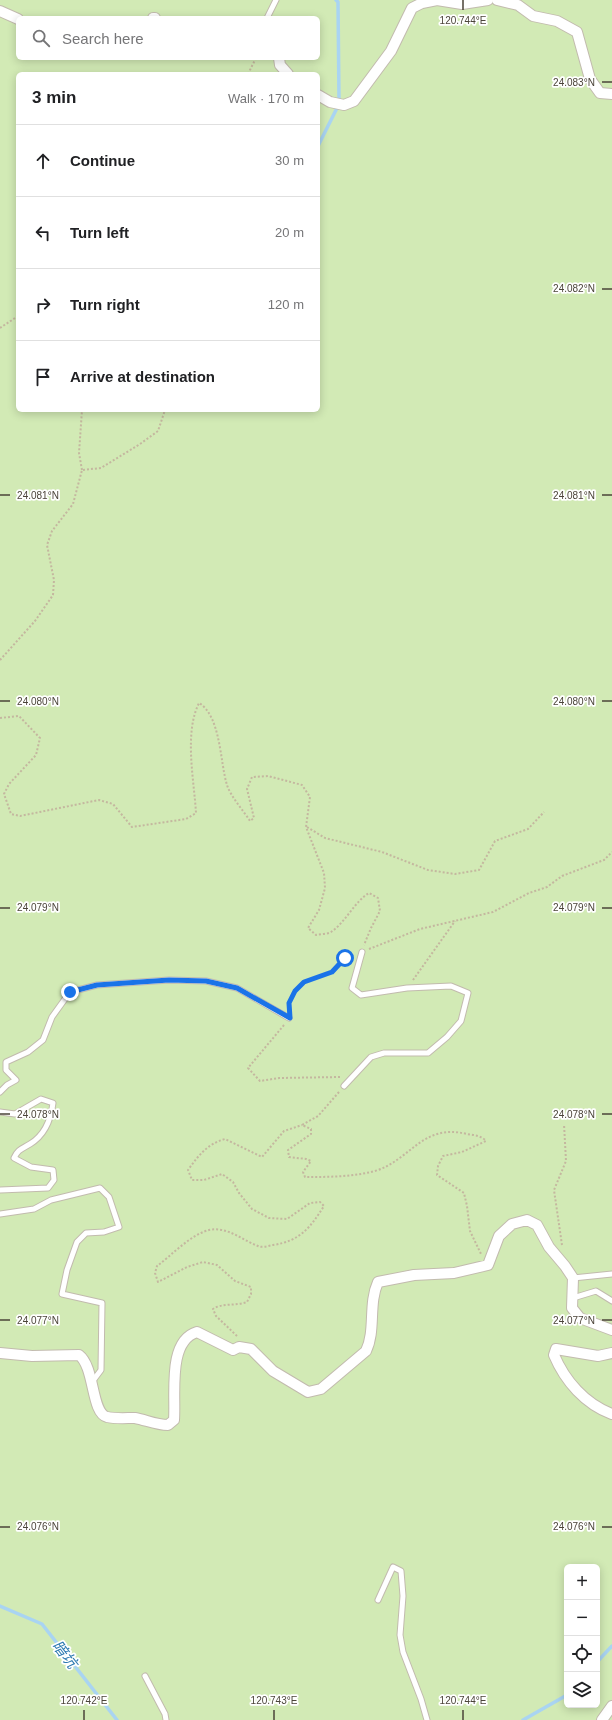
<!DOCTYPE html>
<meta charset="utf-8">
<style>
body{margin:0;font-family:Helvetica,"Noto Sans TC",sans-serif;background:#f6f6f6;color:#202124}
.controls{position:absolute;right:12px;bottom:12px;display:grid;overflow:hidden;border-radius:6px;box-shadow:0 2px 10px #0003}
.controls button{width:36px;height:36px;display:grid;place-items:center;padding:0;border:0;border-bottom:1px solid #e0e0e0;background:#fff;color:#202124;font:20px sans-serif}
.stop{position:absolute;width:12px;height:12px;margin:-9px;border:3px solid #1a73e8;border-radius:50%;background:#fff}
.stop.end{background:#1a73e8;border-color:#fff;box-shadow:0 1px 4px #0008}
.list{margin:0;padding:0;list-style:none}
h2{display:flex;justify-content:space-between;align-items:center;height:52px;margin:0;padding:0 16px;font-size:17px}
h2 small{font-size:13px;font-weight:400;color:#757577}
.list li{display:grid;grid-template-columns:26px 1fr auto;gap:12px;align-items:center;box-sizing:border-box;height:72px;padding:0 16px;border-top:1px solid #e0e0e0}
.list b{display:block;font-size:15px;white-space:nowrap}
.list em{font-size:13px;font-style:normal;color:#757577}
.icon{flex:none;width:22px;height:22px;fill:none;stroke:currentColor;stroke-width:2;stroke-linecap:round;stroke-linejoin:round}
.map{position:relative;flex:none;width:612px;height:1720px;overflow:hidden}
.search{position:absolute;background:#fff;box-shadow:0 2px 10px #0003;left:16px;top:16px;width:304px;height:44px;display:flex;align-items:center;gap:10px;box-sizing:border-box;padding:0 14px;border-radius:6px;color:#757577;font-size:15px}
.panel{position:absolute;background:#fff;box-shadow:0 2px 10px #0003;left:16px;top:72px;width:304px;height:340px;border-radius:6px}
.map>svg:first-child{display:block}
.green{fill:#d2eab5;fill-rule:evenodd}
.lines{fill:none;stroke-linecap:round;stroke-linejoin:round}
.stream{stroke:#a9d4f2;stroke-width:3.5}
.lane-casing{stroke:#c2bbae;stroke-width:7}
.street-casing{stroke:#c2bbae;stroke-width:12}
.path{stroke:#c4b79f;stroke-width:2;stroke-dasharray:2 2;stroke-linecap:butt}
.lane{stroke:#fff;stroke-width:5}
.street{stroke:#fff;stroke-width:10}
.route{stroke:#1a73e8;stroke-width:5}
.ticks{fill:none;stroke:#4b4439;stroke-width:1.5}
.labels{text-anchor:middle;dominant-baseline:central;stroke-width:3.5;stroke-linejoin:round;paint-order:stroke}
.water-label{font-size:15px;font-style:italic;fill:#2e7ab2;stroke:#fff}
.ticks-label{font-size:10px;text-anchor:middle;fill:#4b4439;stroke:#fff;stroke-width:3.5;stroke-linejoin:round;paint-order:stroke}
</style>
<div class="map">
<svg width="612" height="1720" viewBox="0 0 612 1720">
<rect width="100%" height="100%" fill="#f6f3ec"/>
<path class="green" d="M0 0H612V1720H0ZM18 18H318V58H18ZM18 74H318V410H18ZM567 1567H597V1705H567Z"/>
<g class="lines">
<g class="stream">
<polyline points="336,0 338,2 339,100"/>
<polyline points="318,146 337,108"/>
<polyline points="0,1606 42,1624 117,1720"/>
<polyline points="597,1662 612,1646"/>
<polyline points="523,1720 567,1695"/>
</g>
<defs>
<g id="lane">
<polyline points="267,18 276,0"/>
<polyline points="344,1086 371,1057 384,1053 428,1053 447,1037 461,1021 468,993 451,986 407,988 361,995 352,988 362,952"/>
<polyline points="0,1092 7,1085 16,1080 6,1070 6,1062 28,1052 43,1040 52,1017 70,992 97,985 169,980 206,981 237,988 289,1018"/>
<path d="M0 1112 15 1114 41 1099 53 1103C51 1119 45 1135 30 1144 22 1149 18 1149 14 1158L31 1167 53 1170 54 1180 48 1188 0 1190"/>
<polyline points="0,1214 34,1209 51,1200 100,1188 109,1197 119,1227 104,1232 86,1233 77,1242 67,1270 62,1294 102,1303 101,1370 92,1382"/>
<polyline points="573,1278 612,1274"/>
<polyline points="573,1298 596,1291 612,1301"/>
<polyline points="378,1600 393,1567 401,1571 403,1596 400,1635 403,1652 421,1699 427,1720"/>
<polyline points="145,1676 165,1714 166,1720"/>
</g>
<g id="street">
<polyline points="497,0 518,5 533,16 557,21 577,32 590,79 600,93 612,94"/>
<polyline points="0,11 18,19"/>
<polyline points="153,18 155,18"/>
<polyline points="279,58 280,65 288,74"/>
<polyline points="318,95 330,102 344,105 354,101 391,51 412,8 422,3 437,0 462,4 488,0"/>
<path d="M0 1353 32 1356 79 1355C95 1367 91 1413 107 1417 116 1419 126 1418 135 1418 146 1420 156 1425 168 1425L174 1420C176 1395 167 1341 197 1332L233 1350 239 1347 251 1349 273 1371 308 1392 321 1389 366 1351C376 1330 368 1304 378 1282L414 1275 454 1273 488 1265 499 1236 512 1224 527 1220 537 1225 549 1247 565 1266 573 1278 572 1308 580 1318 612 1330"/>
<path d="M612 1353 598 1356 556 1349 554 1355C565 1381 585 1404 612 1414"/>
<polyline points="602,1720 612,1706"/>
</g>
</defs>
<use href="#lane" class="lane-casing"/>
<use href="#street" class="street-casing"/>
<g class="path">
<polyline points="248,74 256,58"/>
<polyline points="0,328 18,316"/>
<polyline points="82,470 79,453 82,410"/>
<polyline points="0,660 35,621 53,595 54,580 47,545 52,531 73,504 82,470 101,468 140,444 158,431 165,410"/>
<path d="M0 718 19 716 40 738 36 755 9 784 4 794 11 814 20 816 99 800 113 804 132 827 186 819 196 813C194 779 184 733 199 703 221 716 220 763 227 785 231 797 243 810 250 821L254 818 247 789 252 777 268 776 302 785 310 797 306 827 324 873 325 888 319 910 308 928 316 935C321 934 328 934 331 932 346 922 354 902 369 893L378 898 380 911 371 928 364 945"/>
<polyline points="307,827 325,838 382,852 428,870 455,874 479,870 495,841 528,829 544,812"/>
<polyline points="369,949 420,929 493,912 529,893 547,887 562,876 604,860 612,852"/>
<polyline points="413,980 455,921"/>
<path d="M289 1009C289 981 312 981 331 972 339 968 343 959 353 955"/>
<polyline points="284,1025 248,1068 260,1081 279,1078 340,1077"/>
<path d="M339 1092 318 1116 302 1125 311 1129V1134L288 1150 289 1157 306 1159 311 1161 303 1172 305 1177C328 1177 352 1177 375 1171 411 1160 422 1123 467 1134 474 1135 482 1136 486 1141L462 1152 443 1156 438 1166 437 1175 464 1193 467 1206 470 1231 481 1254"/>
<polyline points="562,1245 554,1190 566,1161 564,1124"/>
<path d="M237 1336 216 1316 213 1309C221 1303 236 1306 247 1302L251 1294V1287L235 1281 217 1265 203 1262 187 1267 158 1282 155 1273 157 1266C172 1255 190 1235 209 1230 227 1226 242 1240 258 1246 262 1248 268 1246 273 1245 300 1241 310 1228 324 1206L320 1202 310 1203 287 1219 269 1218 252 1209 239 1193 233 1182 222 1174 204 1180H192L188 1170C198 1156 207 1144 225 1139L262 1157 284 1131 302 1125"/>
</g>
<use href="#lane" class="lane"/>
<use href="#street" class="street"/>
</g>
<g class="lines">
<polyline class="route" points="70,992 97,985 169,980 206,981 237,988 290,1018 289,1003 295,991 304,982 332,972 345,958"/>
</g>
<path class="ticks" d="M463 0V10M602 82H612M602 289H612M0 495H10M602 495H612M0 701H10M602 701H612M0 908H10M602 908H612M0 1114H10M602 1114H612M0 1320H10M602 1320H612M0 1527H10M602 1527H612M84 1710V1720M274 1710V1720M463 1710V1720"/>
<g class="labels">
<g class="water-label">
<text transform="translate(65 1654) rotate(52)">暗坑</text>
</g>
</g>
<g class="ticks-label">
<text x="463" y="24">120.744°E</text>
<text x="574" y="86">24.083°N</text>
<text x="574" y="292">24.082°N</text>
<text x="38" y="499">24.081°N</text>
<text x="574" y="499">24.081°N</text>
<text x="38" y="705">24.080°N</text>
<text x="574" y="705">24.080°N</text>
<text x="38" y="911">24.079°N</text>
<text x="574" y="911">24.079°N</text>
<text x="38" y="1118">24.078°N</text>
<text x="574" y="1118">24.078°N</text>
<text x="38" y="1324">24.077°N</text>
<text x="574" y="1324">24.077°N</text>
<text x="38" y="1530">24.076°N</text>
<text x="574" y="1530">24.076°N</text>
<text x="84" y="1704">120.742°E</text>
<text x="274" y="1704">120.743°E</text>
<text x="463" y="1704">120.744°E</text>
</g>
</svg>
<div class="controls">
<button>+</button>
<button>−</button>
<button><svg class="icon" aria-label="locate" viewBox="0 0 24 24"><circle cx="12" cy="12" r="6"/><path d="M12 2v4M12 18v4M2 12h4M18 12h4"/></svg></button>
<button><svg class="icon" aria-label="layers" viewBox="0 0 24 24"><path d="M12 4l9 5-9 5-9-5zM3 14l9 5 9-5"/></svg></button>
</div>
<div class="stop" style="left:345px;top:958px"></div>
<div class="stop end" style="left:70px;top:992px"></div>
<div class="search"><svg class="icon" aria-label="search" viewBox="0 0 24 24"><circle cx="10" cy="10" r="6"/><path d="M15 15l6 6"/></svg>Search here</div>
<section class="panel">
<h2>3 min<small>Walk · 170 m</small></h2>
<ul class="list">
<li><svg class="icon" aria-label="ahead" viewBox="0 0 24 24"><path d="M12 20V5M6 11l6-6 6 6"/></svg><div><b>Continue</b></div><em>30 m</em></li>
<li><svg class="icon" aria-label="left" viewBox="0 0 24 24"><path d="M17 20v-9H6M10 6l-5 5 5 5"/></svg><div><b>Turn left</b></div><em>20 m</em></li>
<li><svg class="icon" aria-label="right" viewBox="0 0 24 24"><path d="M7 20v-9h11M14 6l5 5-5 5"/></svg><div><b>Turn right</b></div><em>120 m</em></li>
<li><svg class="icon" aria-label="arrive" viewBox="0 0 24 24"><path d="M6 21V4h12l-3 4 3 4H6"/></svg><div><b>Arrive at destination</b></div></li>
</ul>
</section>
</div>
